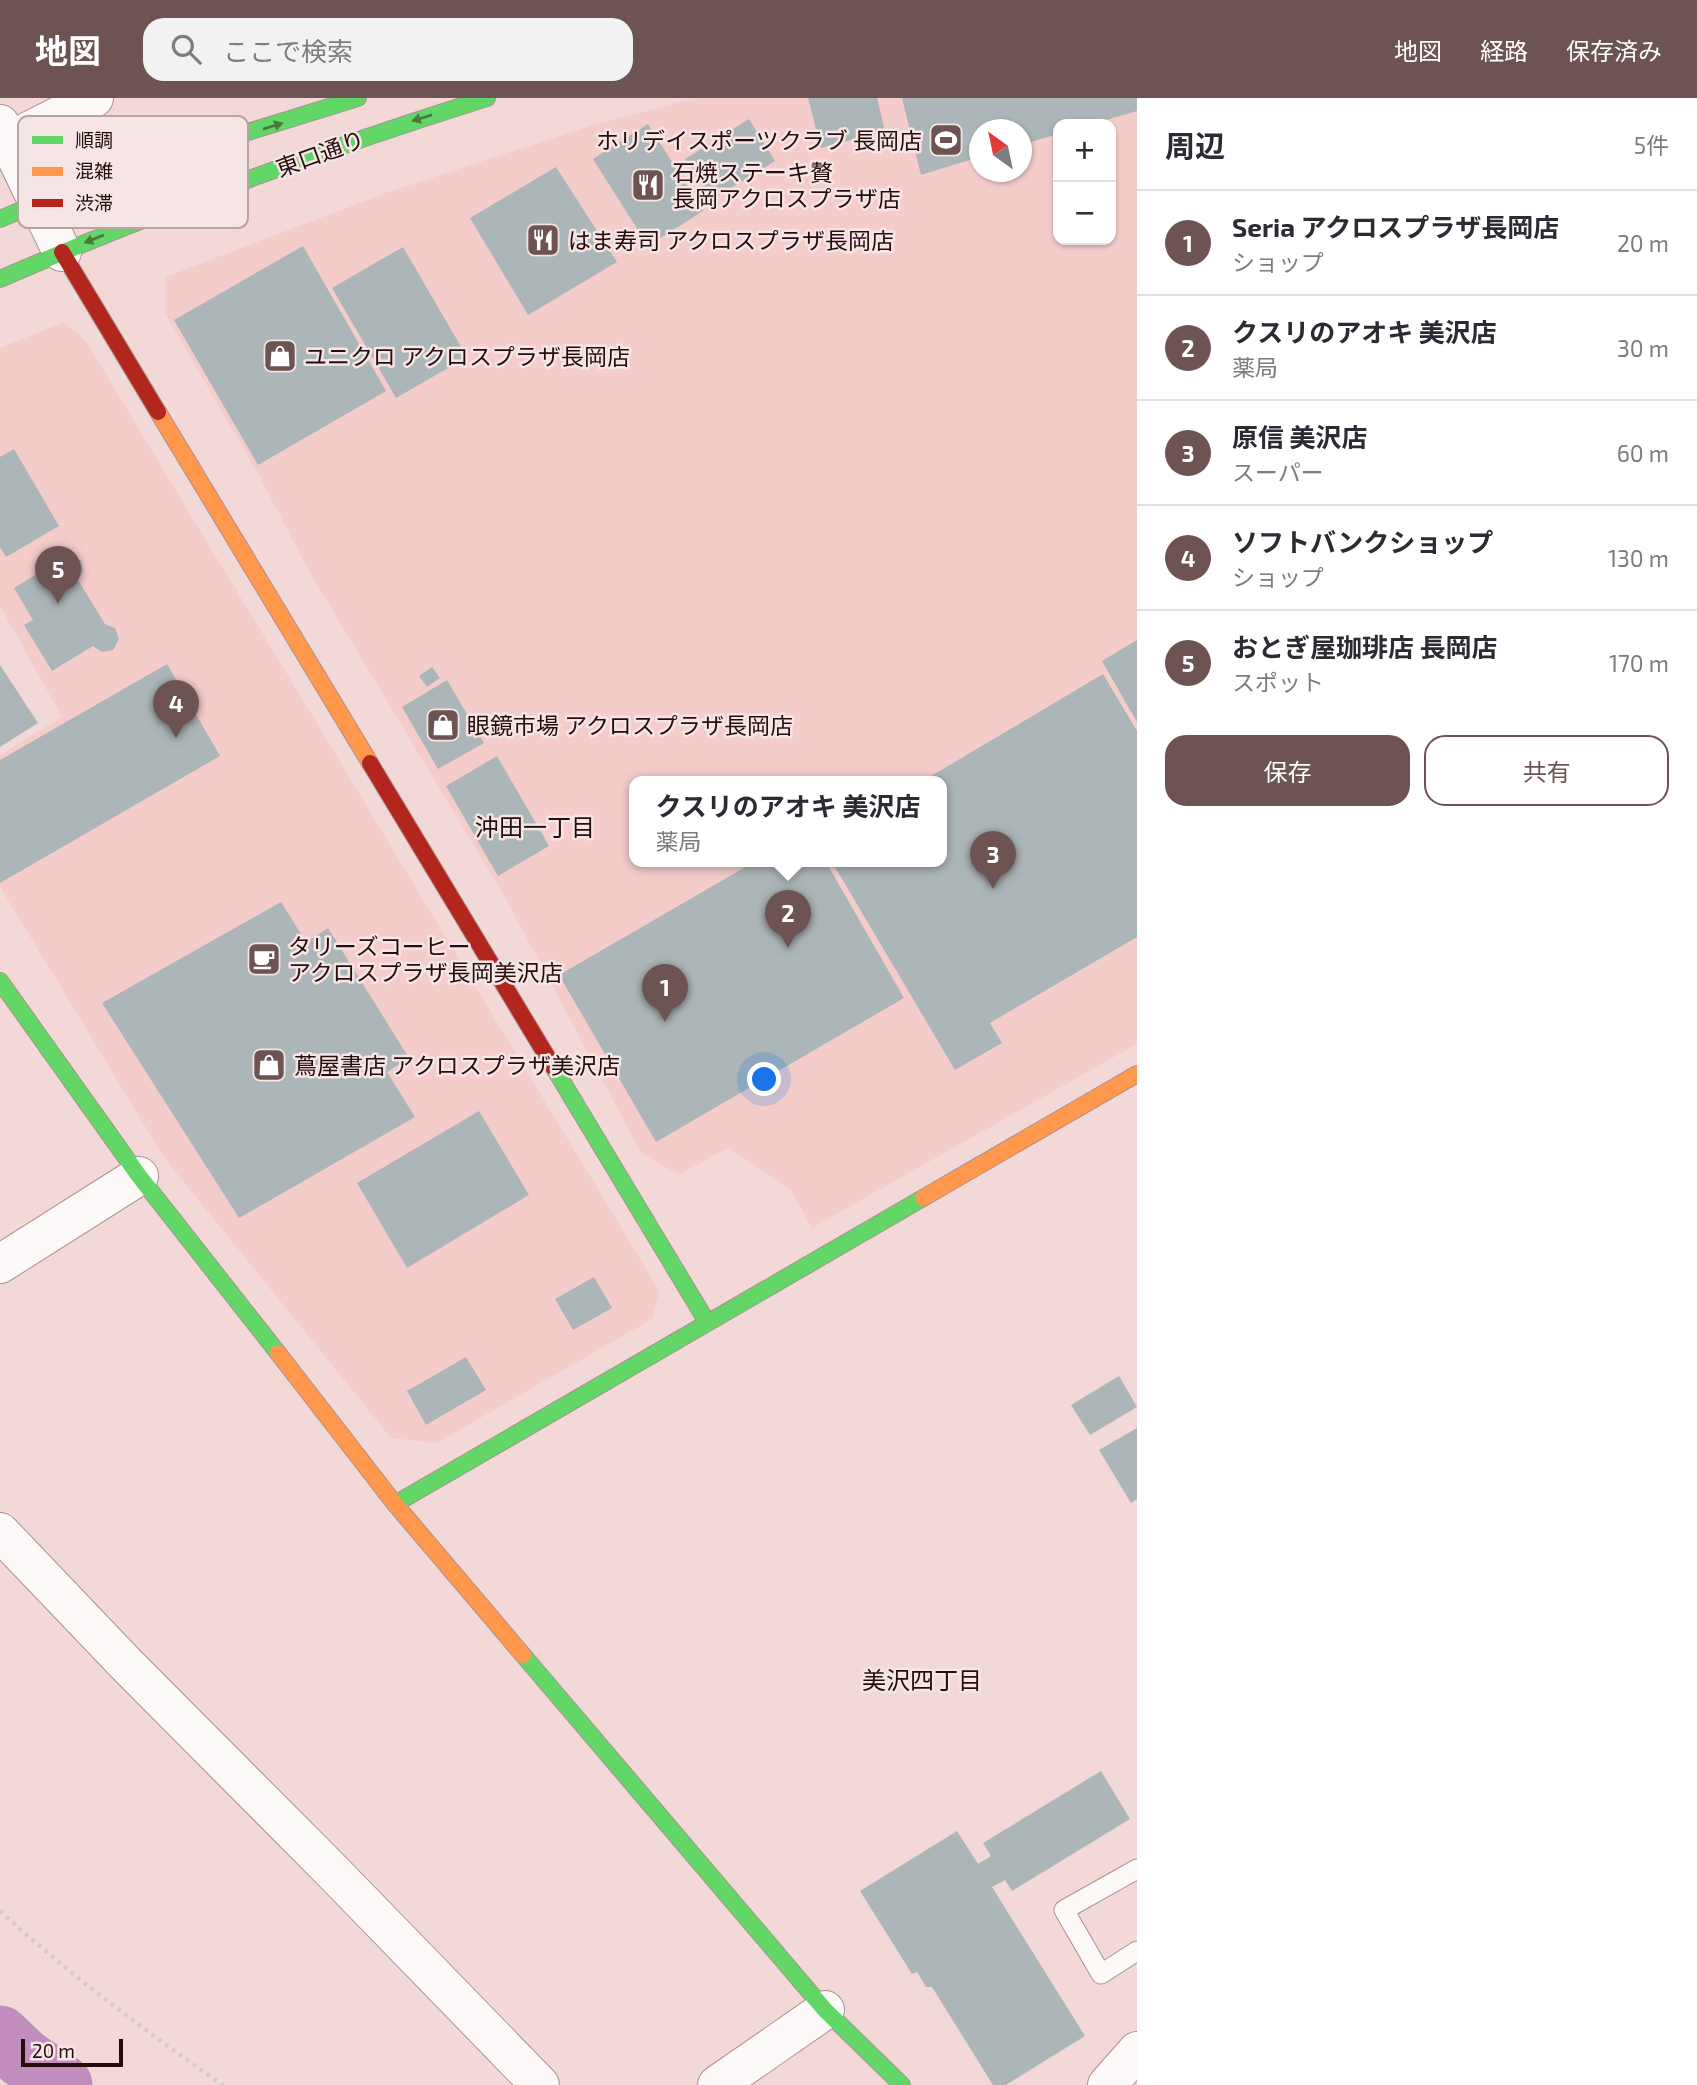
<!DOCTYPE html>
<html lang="ja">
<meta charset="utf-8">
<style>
body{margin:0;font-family:"Exo 2","Noto Sans JP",sans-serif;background:#f2f2f3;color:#2b2b33}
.controls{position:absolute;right:21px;top:21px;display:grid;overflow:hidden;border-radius:14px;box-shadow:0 2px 5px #0004}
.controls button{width:63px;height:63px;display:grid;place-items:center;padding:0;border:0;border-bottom:2px solid #e1e1e2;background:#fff;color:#2b2b33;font:35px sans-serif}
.compass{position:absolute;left:969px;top:21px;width:63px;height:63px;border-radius:50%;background:#fff;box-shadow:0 2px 5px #0004;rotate:327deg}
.scale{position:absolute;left:21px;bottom:18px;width:102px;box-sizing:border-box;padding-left:7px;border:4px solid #260c0c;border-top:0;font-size:19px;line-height:24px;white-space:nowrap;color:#260c0c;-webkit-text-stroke:5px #f5e5e4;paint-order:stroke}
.you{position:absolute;left:765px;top:982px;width:24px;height:24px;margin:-18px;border:5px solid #fff;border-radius:50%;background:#1a73e8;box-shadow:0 0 0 10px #1a73e833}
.badge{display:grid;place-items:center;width:46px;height:46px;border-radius:50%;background:#6d5453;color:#fff;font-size:23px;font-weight:700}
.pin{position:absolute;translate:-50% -58px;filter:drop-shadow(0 2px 4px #0008)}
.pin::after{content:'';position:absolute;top:37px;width:24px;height:21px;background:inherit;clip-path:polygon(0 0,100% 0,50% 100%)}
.popup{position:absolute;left:629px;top:678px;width:318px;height:91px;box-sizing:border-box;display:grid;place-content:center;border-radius:14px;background:#fff;filter:drop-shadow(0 2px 5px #0005);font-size:23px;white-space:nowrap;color:#7c7c81}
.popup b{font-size:26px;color:#2b2b33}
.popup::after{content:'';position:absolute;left:50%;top:100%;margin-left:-14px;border:14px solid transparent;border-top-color:#fff}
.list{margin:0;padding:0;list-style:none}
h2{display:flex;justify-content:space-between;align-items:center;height:91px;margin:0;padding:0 28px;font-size:30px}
h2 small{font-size:23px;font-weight:400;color:#7c7c81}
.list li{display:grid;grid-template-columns:46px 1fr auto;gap:21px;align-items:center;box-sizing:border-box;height:105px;padding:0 28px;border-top:2px solid #e1e1e2}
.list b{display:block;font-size:26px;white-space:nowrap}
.list p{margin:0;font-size:23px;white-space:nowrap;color:#7c7c81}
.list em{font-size:23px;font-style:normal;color:#7c7c81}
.actions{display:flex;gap:14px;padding:21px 28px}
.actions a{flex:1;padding:16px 0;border:2px solid #6d5453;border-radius:21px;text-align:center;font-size:24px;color:#6d5453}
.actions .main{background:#6d5453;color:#fff}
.icon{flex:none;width:38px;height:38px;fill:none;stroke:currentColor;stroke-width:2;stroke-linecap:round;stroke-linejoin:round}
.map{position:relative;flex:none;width:1137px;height:1987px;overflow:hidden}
header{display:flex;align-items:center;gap:42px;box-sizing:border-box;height:98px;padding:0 35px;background:#6d5453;color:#fff}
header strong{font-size:33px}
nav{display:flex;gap:38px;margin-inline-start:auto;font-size:24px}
.search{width:490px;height:63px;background:#f2f2f3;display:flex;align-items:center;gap:18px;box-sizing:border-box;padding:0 24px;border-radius:21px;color:#7c7c81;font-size:26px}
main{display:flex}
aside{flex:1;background:#fff}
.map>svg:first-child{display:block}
.built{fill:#f4cdca;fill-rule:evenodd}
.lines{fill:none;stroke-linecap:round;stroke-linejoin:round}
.river{stroke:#c18dbd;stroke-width:61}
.building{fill:#acb5b7}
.lane-casing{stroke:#a99290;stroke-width:21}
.street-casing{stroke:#a99290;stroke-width:40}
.fast-casing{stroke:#a99290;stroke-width:18}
.slow-casing{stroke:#a99290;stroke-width:18}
.jam-casing{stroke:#a99290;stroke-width:18}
.path{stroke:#d3cbca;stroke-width:4.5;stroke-dasharray:3.5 5;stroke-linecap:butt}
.lane{stroke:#fdf9f9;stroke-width:19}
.street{stroke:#fdf9f9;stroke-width:38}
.fast{stroke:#63d668;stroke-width:16}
.slow{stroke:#ff974d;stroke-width:16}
.jam{stroke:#b3261e;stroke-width:16}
.oneway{fill:#487b3f}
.labels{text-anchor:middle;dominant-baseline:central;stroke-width:5;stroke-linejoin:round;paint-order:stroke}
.poi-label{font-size:23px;fill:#260c0c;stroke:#f5e5e4;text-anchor:start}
.street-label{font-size:23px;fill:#260c0c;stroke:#f5e5e4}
.neighbourhood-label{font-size:24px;fill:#260c0c;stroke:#f5e5e4}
.key{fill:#f5e5e4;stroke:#b7a4a3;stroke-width:2}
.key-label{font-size:19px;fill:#260c0c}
</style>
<header>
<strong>地図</strong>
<div class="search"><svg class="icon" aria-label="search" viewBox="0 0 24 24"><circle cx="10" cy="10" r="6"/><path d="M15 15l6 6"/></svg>ここで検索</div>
<nav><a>地図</a><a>経路</a><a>保存済み</a></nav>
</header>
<main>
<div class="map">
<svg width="1137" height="1987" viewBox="0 0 1137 1987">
<rect width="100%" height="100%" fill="#f2d9d7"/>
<g class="built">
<path d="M696 0H1137V946L812 1130 790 1091 728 1050 679 1077 641 1055 505 799 308 472 262 383 166 217 165 179 383 96 589 28ZM1058 26H1111V142H1058ZM979 32H1021V74H979ZM634 684H942V764H634Z"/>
<polygon points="64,224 86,243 660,1194 652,1221 437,1345 391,1340 165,1061 0,789 0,657 62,619 0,508 0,250"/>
</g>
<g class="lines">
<polyline class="river" points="0,1938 23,1960 62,1987"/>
</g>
<g class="building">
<polygon points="808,0 877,0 885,33 821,50"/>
<polygon points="902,0 1137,0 1137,13 1092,26 1058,26 1058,36 1021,47 1021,32 979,32 979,59 921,77"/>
<polygon points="749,21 775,63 711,102 685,61"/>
<polygon points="648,26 703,113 648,148 593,61"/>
<polygon points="556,69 617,164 528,217 470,120"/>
<polygon points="303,148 386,293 258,367 174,222"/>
<polygon points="403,149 467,259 396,300 332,190"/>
<polygon points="14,351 59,428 6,459 0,449 0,359"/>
<polygon points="72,456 81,463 83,473 78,482 105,526 115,530 119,541 113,552 102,554 93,548 52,573 24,527 33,522 14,490 53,466 61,458"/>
<polygon points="1137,542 1137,624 1102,563"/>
<polygon points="167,566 220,658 0,785 0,662"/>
<polygon points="0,567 38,625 0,649"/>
<polygon points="432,569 440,580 427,589 419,578"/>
<polygon points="1103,576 1137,633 1137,839 990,925 1002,945 955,972 832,764 942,764 942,684 921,684"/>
<polygon points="447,582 484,645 438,671 402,609"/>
<polygon points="497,658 549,748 498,778 446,688"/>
<polygon points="754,764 826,764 904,900 656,1044 559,877"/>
<polygon points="281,804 306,844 328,830 409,960 387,974 415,1019 239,1120 102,905"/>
<polygon points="479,1013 529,1097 407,1170 357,1085"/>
<polygon points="594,1179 612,1210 573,1232 555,1201"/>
<polygon points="466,1259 486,1292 426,1327 407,1293"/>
<polygon points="1119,1278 1137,1309 1090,1337 1071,1307"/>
<polygon points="1137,1330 1137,1401 1131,1405 1099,1352"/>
<polygon points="1101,1673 1130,1721 1012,1793 1005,1782 992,1789 1085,1938 1006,1987 993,1987 932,1889 926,1889 917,1874 912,1876 860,1793 957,1733 978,1766 991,1758 983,1745"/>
</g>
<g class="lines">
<defs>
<polyline id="lane" points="1137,1771 1064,1812 1101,1876 1137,1853"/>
<g id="street">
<polyline points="0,26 62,154"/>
<polyline points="9,43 94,0"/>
<polyline points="0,1166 139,1078"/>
<polyline points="0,1434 127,1567 333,1774 540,1987"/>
<polyline points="717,1987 825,1912"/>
<polyline points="1107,1987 1137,1953"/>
</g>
<g id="fast">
<polyline points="0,121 99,80 358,0"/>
<path d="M0 181C159 112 321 52 487 0"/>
<polyline points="0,883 139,1078 278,1255"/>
<polyline points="554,970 707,1224"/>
<polyline points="395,1406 923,1100"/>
<polyline points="523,1557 825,1912 902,1987"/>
</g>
<g id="slow">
<polyline points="158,314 370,665"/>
<polyline points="923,1100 1137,976"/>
<polyline points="278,1255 395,1406 523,1557"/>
</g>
<g id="jam">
<polyline points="62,154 158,314"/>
<polyline points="370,665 554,970"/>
</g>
</defs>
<use href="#lane" class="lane-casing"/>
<use href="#street" class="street-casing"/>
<use href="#fast" class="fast-casing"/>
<use href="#slow" class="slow-casing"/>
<use href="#jam" class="jam-casing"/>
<path class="path" d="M0 1813C70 1877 145 1933 223 1987"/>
<use href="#lane" class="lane"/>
<use href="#street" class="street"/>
<use href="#fast" class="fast"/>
<use href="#slow" class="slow"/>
<use href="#jam" class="jam"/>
</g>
<defs><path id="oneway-solid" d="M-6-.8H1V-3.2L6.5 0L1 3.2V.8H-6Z" transform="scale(1.75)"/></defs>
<g class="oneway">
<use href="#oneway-solid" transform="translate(422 20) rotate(163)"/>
<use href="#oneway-solid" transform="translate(273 28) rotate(-17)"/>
<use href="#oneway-solid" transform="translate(94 141) rotate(158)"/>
</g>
<defs>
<symbol id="stadium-square" viewBox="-11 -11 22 22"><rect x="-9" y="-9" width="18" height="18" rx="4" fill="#6d5453" stroke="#f5e5e4"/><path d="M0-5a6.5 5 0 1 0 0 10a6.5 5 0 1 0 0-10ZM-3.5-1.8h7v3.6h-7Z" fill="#fff"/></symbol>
<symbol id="restaurant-square" viewBox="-11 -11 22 22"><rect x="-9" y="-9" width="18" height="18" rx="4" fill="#6d5453" stroke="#f5e5e4"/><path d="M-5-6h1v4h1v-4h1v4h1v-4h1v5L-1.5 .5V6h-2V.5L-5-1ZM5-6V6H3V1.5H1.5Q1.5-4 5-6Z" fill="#fff"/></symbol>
<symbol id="shop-square" viewBox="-11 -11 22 22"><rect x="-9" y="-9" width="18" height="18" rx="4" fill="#6d5453" stroke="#f5e5e4"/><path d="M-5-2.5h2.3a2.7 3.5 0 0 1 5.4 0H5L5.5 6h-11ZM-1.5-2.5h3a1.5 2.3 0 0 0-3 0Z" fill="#fff"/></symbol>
<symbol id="cafe-square" viewBox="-11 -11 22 22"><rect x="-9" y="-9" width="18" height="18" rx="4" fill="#6d5453" stroke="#f5e5e4"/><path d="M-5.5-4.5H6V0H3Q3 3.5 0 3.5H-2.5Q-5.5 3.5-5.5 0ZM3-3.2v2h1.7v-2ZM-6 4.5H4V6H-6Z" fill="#fff"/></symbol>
</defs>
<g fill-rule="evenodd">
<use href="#stadium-square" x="927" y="23" width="38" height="38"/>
<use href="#restaurant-square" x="629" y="68" width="38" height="38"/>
<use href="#restaurant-square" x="524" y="123" width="38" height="38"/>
<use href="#shop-square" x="261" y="239" width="38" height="38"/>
<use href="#shop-square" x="424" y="608" width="38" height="38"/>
<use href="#cafe-square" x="245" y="842" width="38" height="38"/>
<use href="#shop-square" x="250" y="948" width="38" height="38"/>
</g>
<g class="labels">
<g class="poi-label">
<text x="922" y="42" text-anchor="end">ホリデイスポーツクラブ 長岡店</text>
<text x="672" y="74">石焼ステーキ贅<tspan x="672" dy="26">長岡アクロスプラザ店</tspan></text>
<text x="568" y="142">はま寿司 アクロスプラザ長岡店</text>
<text x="304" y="258">ユニクロ アクロスプラザ長岡店</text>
<text x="467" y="627">眼鏡市場 アクロスプラザ長岡店</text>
<text x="288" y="848">タリーズコーヒー<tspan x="288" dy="26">アクロスプラザ長岡美沢店</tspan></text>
<text x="294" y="967">蔦屋書店 アクロスプラザ美沢店</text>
</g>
<g class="street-label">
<text transform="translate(320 55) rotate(-20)">東口通り</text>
</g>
<g class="neighbourhood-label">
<text x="535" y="728">沖田一丁目</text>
<text x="922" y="1581">美沢四丁目</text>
</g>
</g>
<rect x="18" y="18" width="230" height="112" rx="10" class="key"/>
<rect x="32" y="38" width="31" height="8" fill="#63d668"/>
<rect x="32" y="69" width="31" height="9" fill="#ff974d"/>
<rect x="32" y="101" width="31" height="8" fill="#b3261e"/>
<g class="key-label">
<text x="75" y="49">順調</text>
<text x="75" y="80">混雑</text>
<text x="75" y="112">渋滞</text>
</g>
</svg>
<div class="controls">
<button>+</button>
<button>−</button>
</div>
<svg class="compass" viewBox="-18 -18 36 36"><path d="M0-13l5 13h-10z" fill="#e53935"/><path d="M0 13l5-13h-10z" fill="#7c7c81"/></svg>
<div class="scale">20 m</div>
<div class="you"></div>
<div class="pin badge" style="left:665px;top:924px">1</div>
<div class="pin badge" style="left:788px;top:850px">2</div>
<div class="popup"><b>クスリのアオキ 美沢店</b>薬局</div>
<div class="pin badge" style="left:993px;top:791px">3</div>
<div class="pin badge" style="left:176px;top:640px">4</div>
<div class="pin badge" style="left:58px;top:506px">5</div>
</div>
<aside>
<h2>周辺<small>5件</small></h2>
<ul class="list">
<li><span class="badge">1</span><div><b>Seria アクロスプラザ長岡店</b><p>ショップ</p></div><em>20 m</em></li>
<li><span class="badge">2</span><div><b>クスリのアオキ 美沢店</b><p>薬局</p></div><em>30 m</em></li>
<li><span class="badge">3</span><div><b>原信 美沢店</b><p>スーパー</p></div><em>60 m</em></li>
<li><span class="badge">4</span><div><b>ソフトバンクショップ</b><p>ショップ</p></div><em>130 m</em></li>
<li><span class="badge">5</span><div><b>おとぎ屋珈琲店 長岡店</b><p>スポット</p></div><em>170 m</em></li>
</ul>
<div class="actions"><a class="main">保存</a><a>共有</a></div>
</aside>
</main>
